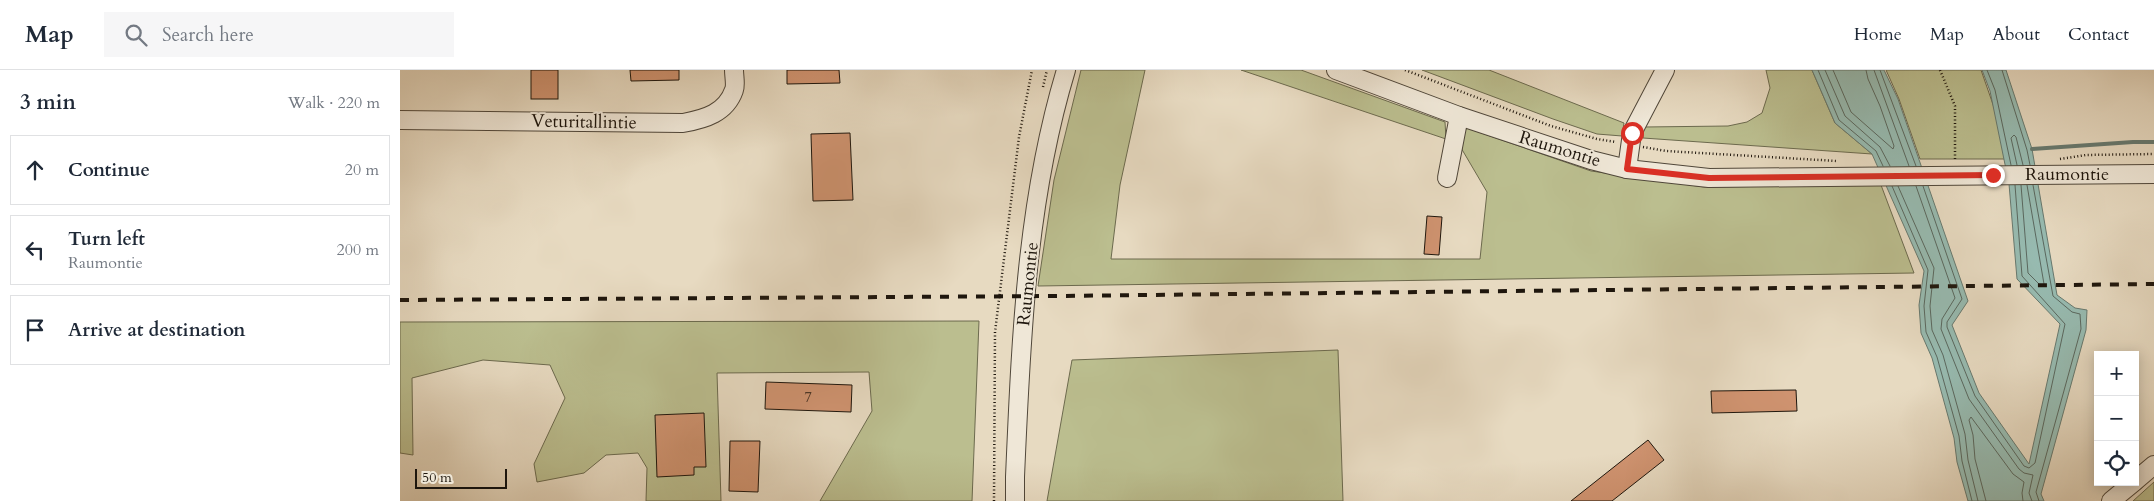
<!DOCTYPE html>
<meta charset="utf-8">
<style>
body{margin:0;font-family:Cardo,serif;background:#f6f6f7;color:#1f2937}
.controls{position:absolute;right:15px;bottom:15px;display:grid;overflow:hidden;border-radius:0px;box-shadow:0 2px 12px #0003}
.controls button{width:45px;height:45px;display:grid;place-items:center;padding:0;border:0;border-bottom:1px solid #e0e1e3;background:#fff;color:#1f2937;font:25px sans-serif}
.scale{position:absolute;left:15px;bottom:12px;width:92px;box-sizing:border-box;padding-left:5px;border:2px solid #1e160d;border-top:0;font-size:14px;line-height:18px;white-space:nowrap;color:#1e160d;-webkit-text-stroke:4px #efe7d7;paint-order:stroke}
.stop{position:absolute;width:15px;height:15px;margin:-11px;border:4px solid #d93025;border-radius:50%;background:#fff}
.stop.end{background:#d93025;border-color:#fff;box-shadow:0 1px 5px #0008}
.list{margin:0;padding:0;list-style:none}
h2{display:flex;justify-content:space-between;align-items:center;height:65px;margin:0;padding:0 20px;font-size:21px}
h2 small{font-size:16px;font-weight:400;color:#747a83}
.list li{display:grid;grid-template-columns:32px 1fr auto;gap:15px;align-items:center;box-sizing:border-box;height:70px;margin:0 10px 10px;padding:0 10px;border:1px solid #e0e1e3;border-radius:0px}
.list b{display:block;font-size:19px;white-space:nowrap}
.list p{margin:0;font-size:16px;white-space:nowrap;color:#747a83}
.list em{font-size:16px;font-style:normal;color:#747a83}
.icon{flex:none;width:28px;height:28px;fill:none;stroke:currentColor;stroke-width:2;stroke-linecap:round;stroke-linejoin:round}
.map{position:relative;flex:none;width:1754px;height:431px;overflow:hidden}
header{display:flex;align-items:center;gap:30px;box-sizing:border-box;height:70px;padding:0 25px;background:#fff;border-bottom:1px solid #e0e1e3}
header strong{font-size:24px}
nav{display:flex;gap:28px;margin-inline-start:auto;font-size:18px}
.search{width:350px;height:45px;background:#f6f6f7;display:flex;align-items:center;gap:12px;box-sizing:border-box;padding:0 18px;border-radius:0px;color:#747a83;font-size:19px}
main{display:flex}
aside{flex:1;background:#fff}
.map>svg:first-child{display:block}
.green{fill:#bbbe8f;stroke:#6c6a4e}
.water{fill:#97bbb1;stroke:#67796f}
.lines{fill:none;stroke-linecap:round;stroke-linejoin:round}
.shore{stroke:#5a685f;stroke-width:1}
.stream{stroke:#67796f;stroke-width:4}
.building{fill:#cf9370;stroke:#1e160d}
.minor-casing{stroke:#50473a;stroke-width:20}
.path{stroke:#1e160d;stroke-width:2.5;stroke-dasharray:1 2.5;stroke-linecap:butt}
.minor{stroke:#efe7d7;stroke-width:18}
.rail{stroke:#1e160d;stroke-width:4;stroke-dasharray:9 9;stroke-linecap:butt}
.route{stroke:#d93025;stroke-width:6}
.labels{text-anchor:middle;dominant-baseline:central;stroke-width:4;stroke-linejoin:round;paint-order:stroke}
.number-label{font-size:15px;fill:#4a3526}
.street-label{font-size:18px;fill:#1e160d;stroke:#efe7d7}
</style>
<header>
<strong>Map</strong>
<div class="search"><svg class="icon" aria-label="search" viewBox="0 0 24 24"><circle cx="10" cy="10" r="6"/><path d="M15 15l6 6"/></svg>Search here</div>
<nav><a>Home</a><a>Map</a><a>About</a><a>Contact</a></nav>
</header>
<main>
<aside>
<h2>3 min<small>Walk · 220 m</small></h2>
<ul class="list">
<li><svg class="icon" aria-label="ahead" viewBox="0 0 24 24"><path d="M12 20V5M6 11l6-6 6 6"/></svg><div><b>Continue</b></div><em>20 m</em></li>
<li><svg class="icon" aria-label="left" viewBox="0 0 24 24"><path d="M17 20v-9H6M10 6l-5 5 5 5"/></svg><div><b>Turn left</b><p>Raumontie</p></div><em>200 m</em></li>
<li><svg class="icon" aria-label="arrive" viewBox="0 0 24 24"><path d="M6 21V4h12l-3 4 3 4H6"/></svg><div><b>Arrive at destination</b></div></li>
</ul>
</aside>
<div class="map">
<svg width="1754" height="431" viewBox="0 0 1754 431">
<rect width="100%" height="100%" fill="#e7dac1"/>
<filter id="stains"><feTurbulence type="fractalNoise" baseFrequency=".004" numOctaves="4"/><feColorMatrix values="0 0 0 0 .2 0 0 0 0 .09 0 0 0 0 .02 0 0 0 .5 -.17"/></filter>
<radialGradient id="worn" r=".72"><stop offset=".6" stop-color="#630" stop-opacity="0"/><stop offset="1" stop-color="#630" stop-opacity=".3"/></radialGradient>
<g class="green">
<polygon points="681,0 745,0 720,115 711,189 1080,189 1087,122 1057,71 1067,58 1191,101 1304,117 1481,115 1514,203 638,216 654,110"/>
<polygon points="841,0 901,0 1045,52 1046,69"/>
<polygon points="1022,0 1089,0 1224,53 1222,66 1197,64 1153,49"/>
<polygon points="1366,0 1412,0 1435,53 1472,84 1243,68 1244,57 1328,56 1347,52 1362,43 1370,18"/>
<polygon points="1486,0 1581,0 1612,89 1520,89 1499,29"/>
<polygon points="579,251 572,431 420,431 472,341 469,302 317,303 321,431 246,431 247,398 238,383 206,385 184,403 137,412 134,394 165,328 150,295 83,290 12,308 13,385 0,383 0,252"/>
<polygon points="938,280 943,431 647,431 672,290"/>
<polygon points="1754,412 1754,431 1733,431"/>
</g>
<polygon class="water" points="1412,0 1484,0 1498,29 1568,231 1552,255 1579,323 1629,394 1660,254 1617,209 1609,114 1590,21 1582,0 1606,0 1632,79 1657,225 1675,238 1687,240 1686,260 1641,424 1644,431 1568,431 1557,392 1554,368 1532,288 1521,263 1519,235 1524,201 1472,84 1435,53"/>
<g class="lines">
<g class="shore">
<polyline points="1418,0 1439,50 1476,81 1483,96"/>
<polyline points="1425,0 1445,46 1480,77 1490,96"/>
<polyline points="1433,0 1451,42 1493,79 1494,76 1480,36 1468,9 1466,0"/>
<polyline points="1474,0 1509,96"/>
<polyline points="1480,0 1516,96"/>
<polyline points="1587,0 1595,20 1611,95"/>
<polyline points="1602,0 1627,80 1630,95"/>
<polyline points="1617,95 1611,68 1614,65 1616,67 1623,95"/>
<polyline points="1621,115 1628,203 1642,217 1644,214 1627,115"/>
<polyline points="1633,115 1653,226 1672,242 1680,244 1681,259 1636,422 1639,431"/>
<polyline points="1492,116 1528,200 1524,236 1526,262 1537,287 1559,366 1562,391 1572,431"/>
<polyline points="1498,116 1534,198 1530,236 1532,260 1543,285 1565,364 1568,390 1578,431"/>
<polyline points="1516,116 1555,228 1542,249 1541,259 1569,329 1619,399 1624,403 1633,405 1629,423 1632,431"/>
<polyline points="1523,116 1562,229 1547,252 1547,257 1575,326 1624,396 1629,398 1635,393 1665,254 1622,206 1615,115"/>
<polyline points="1586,431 1575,389 1573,365 1569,350 1571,347 1613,404 1624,412 1622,423 1623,431"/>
</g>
<polyline class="stream" points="1632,79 1733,72 1754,72"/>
</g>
<g class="building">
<rect x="131" y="0" width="27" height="29"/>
<polygon points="230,0 279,0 279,10 231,11"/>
<polygon points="387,0 439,0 440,13 387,14"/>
<polygon points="450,63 453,130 413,131 411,64"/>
<polygon points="1027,146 1042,147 1039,185 1024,184"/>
<polygon points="366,312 452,315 451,342 365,339"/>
<polygon points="1396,320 1397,341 1312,343 1311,321"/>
<polygon points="304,343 306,397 294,397 294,405 257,407 255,345"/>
<polygon points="1248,370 1264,390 1212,431 1171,431"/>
<polygon points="330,371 360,371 358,422 329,421"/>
</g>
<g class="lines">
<defs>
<g id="minor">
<polyline points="936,0 1059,46 1191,90 1227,99 1309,108 1754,104"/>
<path d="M0 50 283 53C305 49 326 43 334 20 336 15 334 6 334 0"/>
<polyline points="1227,99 1232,63 1265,0"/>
<polyline points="1047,108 1059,46"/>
<polyline points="1735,411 1754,395"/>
<path d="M615 431V407C621 270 626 132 666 0"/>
<polyline points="1711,431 1734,412"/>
</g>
</defs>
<use href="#minor" class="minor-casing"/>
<g class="path">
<polyline points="1005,0 1151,56 1197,69 1216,72"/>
<polyline points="1540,0 1555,36 1555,91"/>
<polyline points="643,17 647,0"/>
<polyline points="1243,77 1266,81 1437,91"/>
<polyline points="1660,89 1686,85 1754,84"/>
<polyline points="594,431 595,262 619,67 632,0"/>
</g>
<use href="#minor" class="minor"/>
<polyline class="rail" points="0,230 656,226 1754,214"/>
</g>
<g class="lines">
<polyline class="route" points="1232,63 1227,99 1309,108 1593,105"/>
</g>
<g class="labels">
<g class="number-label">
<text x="408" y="327">7</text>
</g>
<g class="street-label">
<text transform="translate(184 52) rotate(1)">Veturitallintie</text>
<text transform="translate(1160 79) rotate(17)">Raumontie</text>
<text x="1667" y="104">Raumontie</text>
<text transform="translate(628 214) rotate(-84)">Raumontie</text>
</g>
</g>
<rect width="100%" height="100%" filter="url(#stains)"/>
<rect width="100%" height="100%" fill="url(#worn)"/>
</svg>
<div class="controls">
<button>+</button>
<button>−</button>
<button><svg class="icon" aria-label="locate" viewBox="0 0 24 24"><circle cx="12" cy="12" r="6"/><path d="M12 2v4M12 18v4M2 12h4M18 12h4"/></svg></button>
</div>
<div class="scale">50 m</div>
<div class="stop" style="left:1232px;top:63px"></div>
<div class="stop end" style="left:1593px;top:105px"></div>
</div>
</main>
